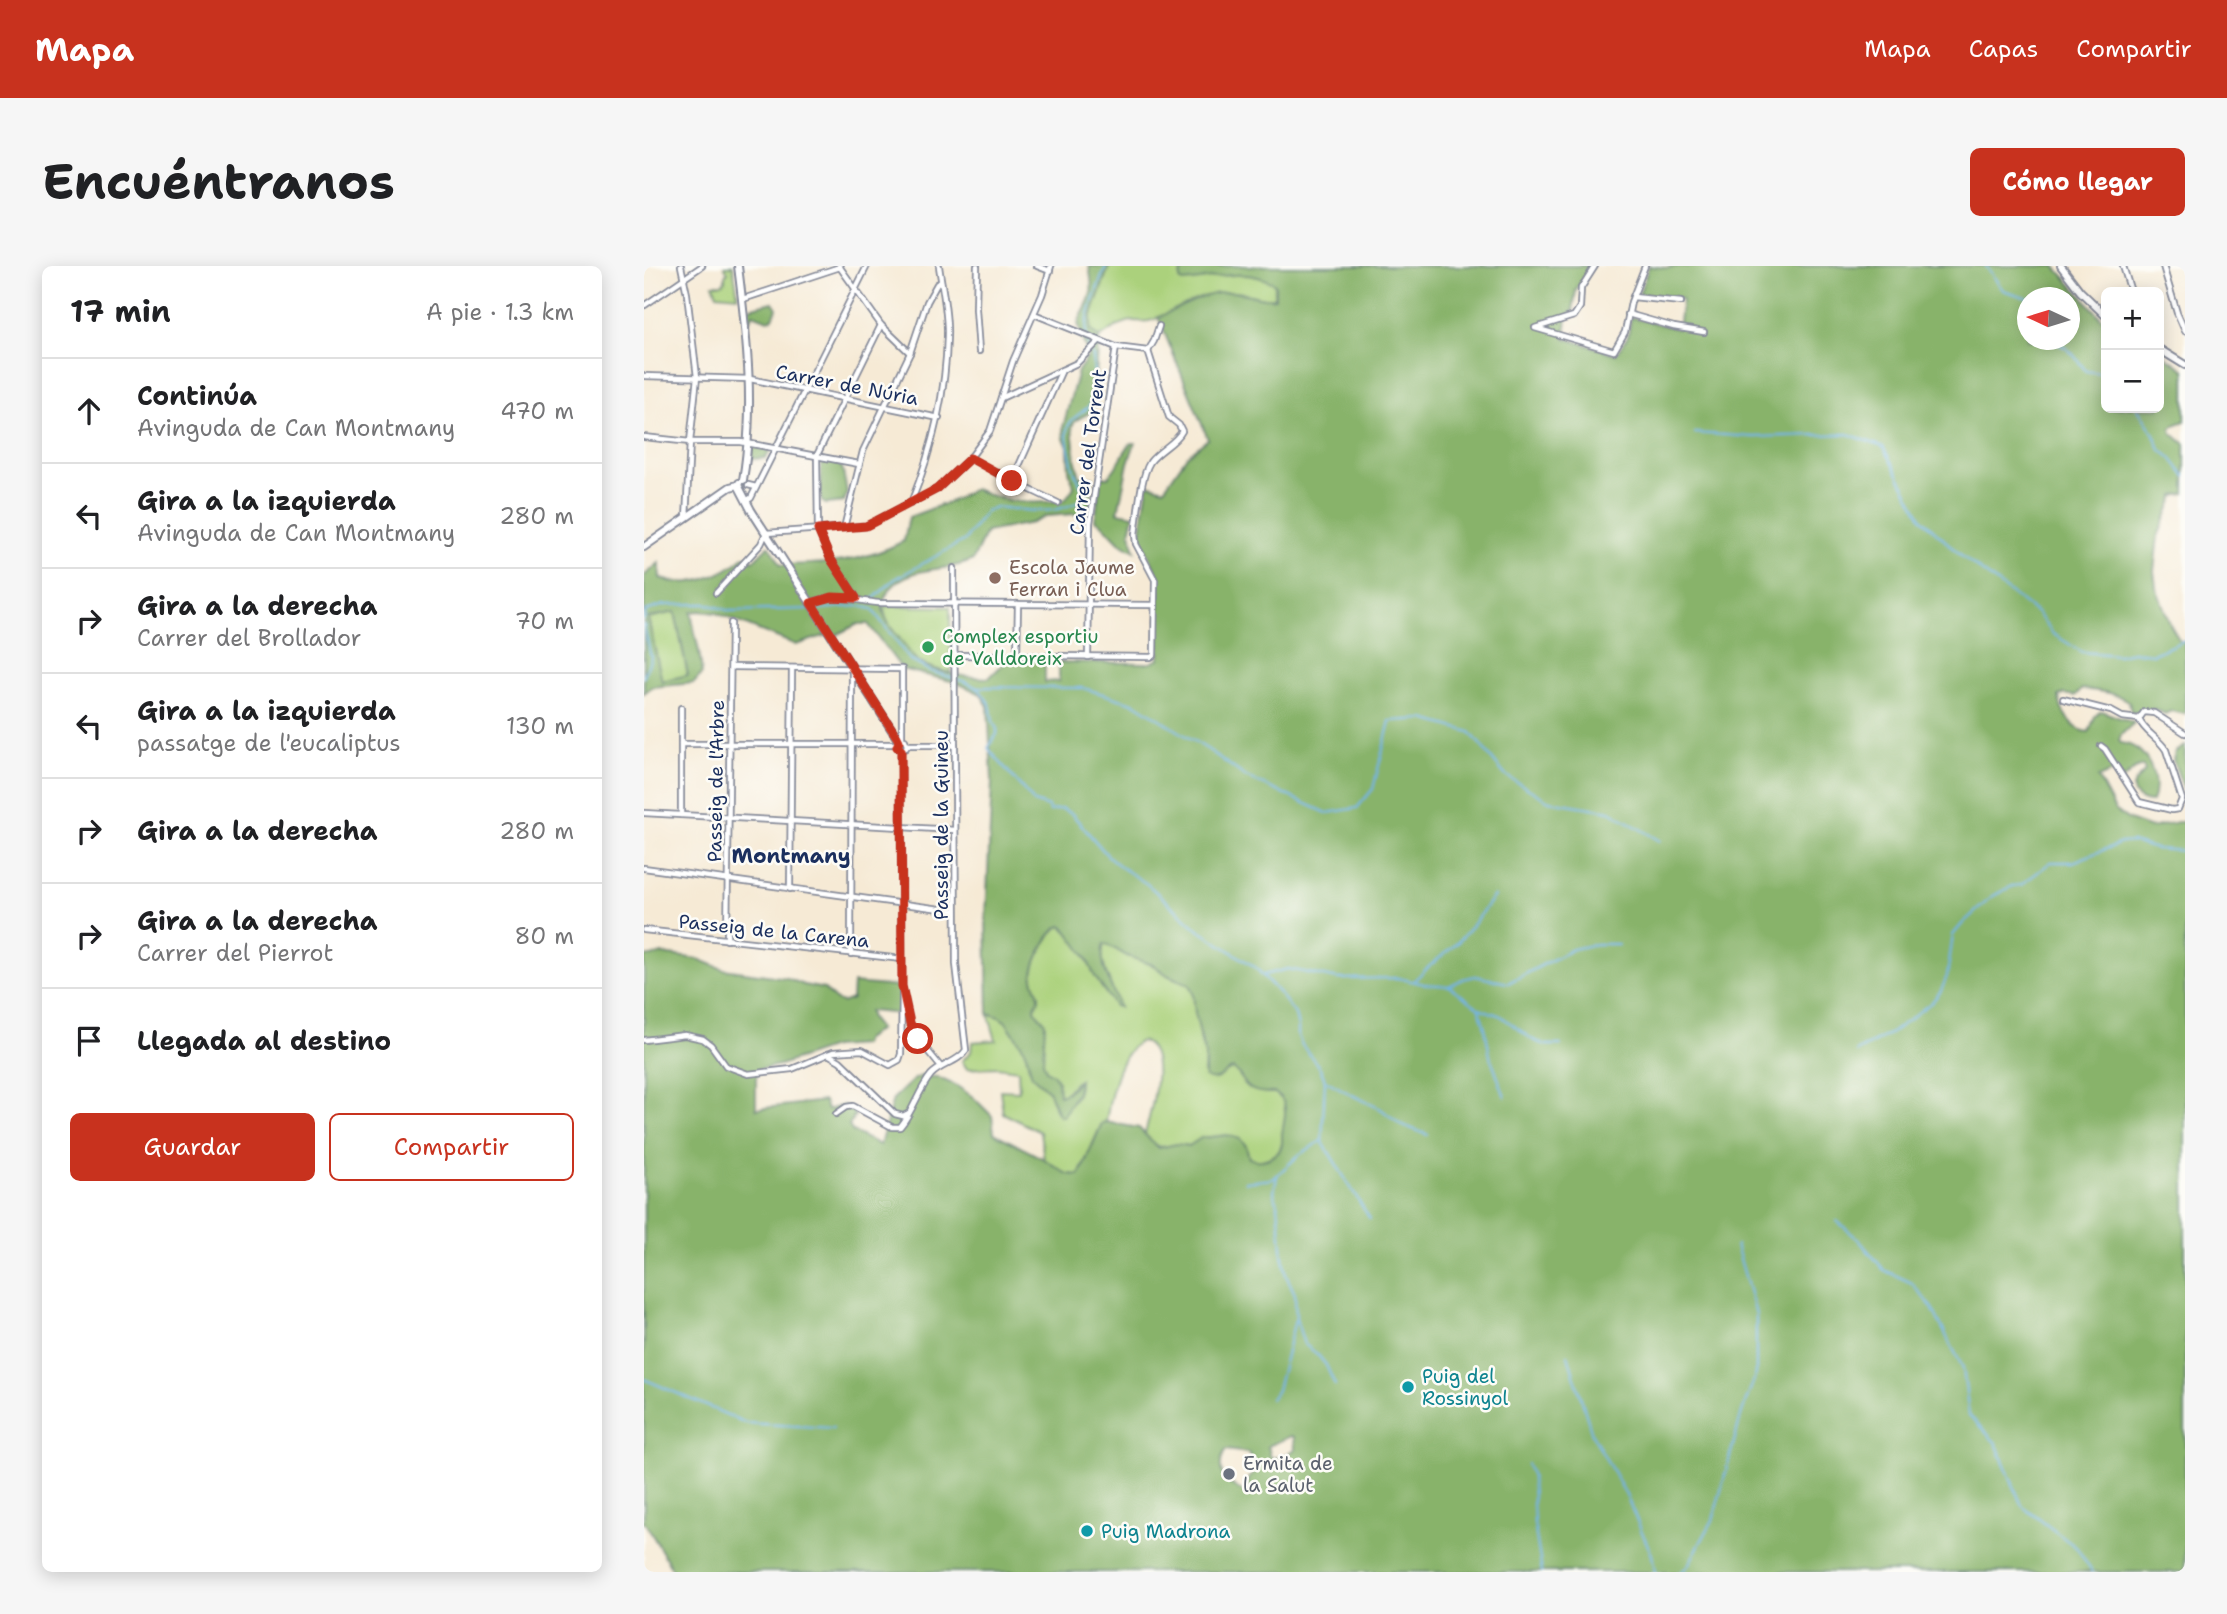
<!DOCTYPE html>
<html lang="es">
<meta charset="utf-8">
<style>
body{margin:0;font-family:"Shantell Sans",sans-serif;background:#f6f6f6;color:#202124}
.controls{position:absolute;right:21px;top:21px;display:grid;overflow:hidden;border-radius:10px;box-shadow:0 4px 18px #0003}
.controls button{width:63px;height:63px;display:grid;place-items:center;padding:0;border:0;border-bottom:2px solid #e0e0e0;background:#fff;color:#202124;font:35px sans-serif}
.compass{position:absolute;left:1373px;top:21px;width:63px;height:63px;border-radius:50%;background:#fff;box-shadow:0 4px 18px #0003;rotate:274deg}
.stop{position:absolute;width:21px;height:21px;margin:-16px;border:5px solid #c8321e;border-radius:50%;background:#fff}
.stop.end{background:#c8321e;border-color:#fff;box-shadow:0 2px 7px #0008}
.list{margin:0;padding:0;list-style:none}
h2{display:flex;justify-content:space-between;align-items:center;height:91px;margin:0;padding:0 28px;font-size:30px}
h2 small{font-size:23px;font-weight:400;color:#757577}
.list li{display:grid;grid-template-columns:46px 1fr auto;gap:21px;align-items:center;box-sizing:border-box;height:105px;padding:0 28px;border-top:2px solid #e0e0e0}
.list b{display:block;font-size:26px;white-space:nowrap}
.list p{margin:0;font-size:23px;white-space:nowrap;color:#757577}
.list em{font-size:23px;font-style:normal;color:#757577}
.actions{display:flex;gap:14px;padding:21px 28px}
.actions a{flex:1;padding:16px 0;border:2px solid #c8321e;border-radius:10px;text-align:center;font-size:24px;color:#c8321e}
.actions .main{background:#c8321e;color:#fff}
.icon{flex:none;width:38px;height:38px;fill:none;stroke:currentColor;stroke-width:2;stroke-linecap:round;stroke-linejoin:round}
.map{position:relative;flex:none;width:1541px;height:1306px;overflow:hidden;border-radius:10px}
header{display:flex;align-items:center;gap:42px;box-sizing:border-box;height:98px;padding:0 35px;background:#c8321e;color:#fff}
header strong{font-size:33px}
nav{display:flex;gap:38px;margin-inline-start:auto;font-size:24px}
.intro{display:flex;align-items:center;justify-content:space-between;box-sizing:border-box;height:168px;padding:0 42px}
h1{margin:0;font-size:49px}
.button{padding:18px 32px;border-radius:10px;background:#c8321e;color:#fff;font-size:24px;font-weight:700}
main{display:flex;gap:42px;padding:0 42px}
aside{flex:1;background:#fff;border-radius:10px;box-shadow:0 4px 18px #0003}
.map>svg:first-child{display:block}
.green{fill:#abd17b;stroke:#63806c;stroke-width:2}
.forest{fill:#88b36b;stroke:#527164;stroke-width:2;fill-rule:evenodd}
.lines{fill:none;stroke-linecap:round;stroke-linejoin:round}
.stream{stroke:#73b4e7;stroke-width:2}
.minor-casing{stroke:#888c9a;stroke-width:8}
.tertiary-casing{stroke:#888c9a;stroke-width:10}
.minor{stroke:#fff;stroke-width:4.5}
.tertiary{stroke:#fff;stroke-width:6}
.route{stroke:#c8321e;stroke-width:9}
.education-dot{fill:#8d6e63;stroke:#fdfcf7;stroke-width:2.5}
.leisure-dot{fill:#2e9e5b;stroke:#fdfcf7;stroke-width:2.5}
.culture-dot{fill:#0f9aa8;stroke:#fdfcf7;stroke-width:2.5}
.worship-dot{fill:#6b7280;stroke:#fdfcf7;stroke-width:2.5}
.labels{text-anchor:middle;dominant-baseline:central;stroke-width:5;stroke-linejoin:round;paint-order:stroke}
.street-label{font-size:19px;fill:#1b2f5e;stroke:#fdfcf7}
.education-label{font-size:19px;fill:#785e54;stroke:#fdfcf7;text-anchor:start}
.leisure-label{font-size:19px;fill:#27864d;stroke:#fdfcf7;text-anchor:start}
.culture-label{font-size:19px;fill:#0d838f;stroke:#fdfcf7;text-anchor:start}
.worship-label{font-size:19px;fill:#5b616d;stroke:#fdfcf7;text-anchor:start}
.neighbourhood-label{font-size:21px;font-weight:bold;fill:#1b2f5e;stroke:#fdfcf7}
</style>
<header>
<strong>Mapa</strong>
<nav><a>Mapa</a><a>Capas</a><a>Compartir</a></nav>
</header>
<div class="intro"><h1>Encuéntranos</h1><a class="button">Cómo llegar</a></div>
<main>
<aside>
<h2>17 min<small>A pie · 1.3 km</small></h2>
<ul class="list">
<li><svg class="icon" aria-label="ahead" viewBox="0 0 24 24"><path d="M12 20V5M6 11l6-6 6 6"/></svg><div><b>Continúa</b><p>Avinguda de Can Montmany</p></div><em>470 m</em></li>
<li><svg class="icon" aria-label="left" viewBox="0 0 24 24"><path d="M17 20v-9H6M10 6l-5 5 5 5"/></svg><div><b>Gira a la izquierda</b><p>Avinguda de Can Montmany</p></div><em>280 m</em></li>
<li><svg class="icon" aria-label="right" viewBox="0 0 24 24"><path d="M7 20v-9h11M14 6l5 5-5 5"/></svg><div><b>Gira a la derecha</b><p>Carrer del Brollador</p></div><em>70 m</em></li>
<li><svg class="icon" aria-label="left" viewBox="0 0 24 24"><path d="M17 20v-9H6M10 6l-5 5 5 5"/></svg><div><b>Gira a la izquierda</b><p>passatge de l'eucaliptus</p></div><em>130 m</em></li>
<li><svg class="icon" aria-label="right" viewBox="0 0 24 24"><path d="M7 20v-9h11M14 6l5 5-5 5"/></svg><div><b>Gira a la derecha</b></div><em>280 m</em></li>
<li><svg class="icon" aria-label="right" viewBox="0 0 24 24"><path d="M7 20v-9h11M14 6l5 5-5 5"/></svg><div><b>Gira a la derecha</b><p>Carrer del Pierrot</p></div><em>80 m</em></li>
<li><svg class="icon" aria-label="arrive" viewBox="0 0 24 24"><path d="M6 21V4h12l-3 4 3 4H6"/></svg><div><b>Llegada al destino</b></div></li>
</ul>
<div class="actions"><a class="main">Guardar</a><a>Compartir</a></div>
</aside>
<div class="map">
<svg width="1541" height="1306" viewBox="0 0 1541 1306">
<rect width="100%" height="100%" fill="#fdfcf7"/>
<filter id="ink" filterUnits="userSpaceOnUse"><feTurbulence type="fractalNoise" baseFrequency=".0143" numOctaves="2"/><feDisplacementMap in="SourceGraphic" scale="14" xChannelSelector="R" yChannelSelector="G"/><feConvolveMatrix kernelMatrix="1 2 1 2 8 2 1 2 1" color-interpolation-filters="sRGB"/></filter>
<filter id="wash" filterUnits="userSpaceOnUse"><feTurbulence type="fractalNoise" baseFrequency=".00686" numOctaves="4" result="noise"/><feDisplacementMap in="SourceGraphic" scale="28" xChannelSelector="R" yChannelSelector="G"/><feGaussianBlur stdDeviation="1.57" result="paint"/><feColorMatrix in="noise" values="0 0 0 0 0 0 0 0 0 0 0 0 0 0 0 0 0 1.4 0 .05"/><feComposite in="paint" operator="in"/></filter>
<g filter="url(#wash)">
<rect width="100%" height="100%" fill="#f6ead5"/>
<g class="green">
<polygon points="80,0 89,0 94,30 73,28 69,18 78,18 81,15 81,9 84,6"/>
<path d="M465 0H543L537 6 536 14C546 16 553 13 563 9 590 0 610 0 631 18L630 33C614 33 603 26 588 26 559 25 533 47 505 55 500 56 495 55 489 55 477 56 465 65 455 72L447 64V51Z"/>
<path d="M240 340 306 341 307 407C299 405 288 403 280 399 264 392 239 357 240 340Z"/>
<polygon points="31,346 44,410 17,415 4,352"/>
<path d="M417 660C444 680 448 720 475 741 470 723 453 697 460 678L509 699 520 707 545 718 549 727 557 777 561 789 560 807 588 803 595 808 602 820 622 827H631L640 835C642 845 641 877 635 885 632 889 626 891 621 893 615 896 611 896 605 892L602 880 596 873 566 871H561L545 880C522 874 518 892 501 868 506 847 526 784 497 775 473 787 466 832 462 856L458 857 435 909 423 908 400 893 396 866 359 847 356 824 375 825 374 804 353 801 323 803 318 795 327 786 328 776 352 774 344 747 359 752 362 756 381 784 385 802 406 828 412 846C426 840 436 831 435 814L431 816 419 830 414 829C415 815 408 810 400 801L398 792 401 756C398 752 392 748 391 743 390 738 394 738 395 733 396 726 389 719 389 712 388 699 404 665 417 660Z"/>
</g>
<g class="forest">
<path d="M445 0H465L447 51V64L455 72 451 120 454 132 447 146 432 154 428 160 431 192 436 211H449L444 250 429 248 403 250 388 257 342 266 329 294C306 306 273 299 252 317 229 338 240 354 256 373 264 383 269 395 282 400 302 409 323 411 345 412L362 395 401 394V416L415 415V396L507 397 515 393V312L496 270 504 218 520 223 543 190 564 173 514 51C536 42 563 25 587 26 603 26 615 34 631 32V18C598 0 575 13 539 16L536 14 537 6 543 0H948L932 24 929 45 923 50 921 72 972 88 984 70 987 51 1034 63 1038 33 995 28 1005 0 1023 2 1035 0H1411L1462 57V142H1515V86L1541 104V155L1530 159 1527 163 1528 167 1541 178V228L1531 230 1514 270 1510 305 1512 321 1527 360 1536 375H1541V448L1527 445 1521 448 1511 443 1487 447 1485 436C1472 426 1454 425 1438 423L1431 430 1420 428 1415 430C1416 446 1429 465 1445 466L1451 450 1457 445 1490 457 1477 469 1475 475 1477 477C1503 480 1517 512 1508 536 1499 536 1485 530 1490 519 1491 514 1498 509 1501 505L1499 500 1491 503 1478 514 1474 507 1468 506 1454 512 1471 544 1485 554 1507 562 1533 556H1541V1306H30L0 1255V691L18 688 54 693 79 703 143 712 160 719 180 723 191 734 198 737 208 733 209 717 255 721 257 748 225 745 227 753 235 763 220 774 219 779 189 781 136 799 115 803 112 812V843L180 835 183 844 200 839 208 844 211 850 205 860 209 866 236 879 249 833 269 814 277 810 293 811 313 820 329 831 348 850 350 867 400 893 423 908 435 909 437 906 458 857 462 856 495 862 511 879 515 882 532 878 545 880 557 872 583 869 596 873 602 880 605 892C614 897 630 893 636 884 639 879 638 874 638 868 640 853 647 837 631 827 619 827 606 827 600 816 596 810 595 807 589 803 578 805 575 819 561 811V789L551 747 549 727 545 718 525 710 509 699 483 690 464 679 460 678C453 696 470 724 475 741L471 740 451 711 442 691 421 662 417 660C404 665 388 699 389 712 389 719 396 726 395 733 394 738 390 738 391 743 392 748 398 752 401 756L399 796 402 804 409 808 414 815 415 829 422 827 435 814 433 827 419 850H415L404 824 388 810 381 784 362 756 355 751 344 747 342 652 348 514 344 440 337 428 329 424 311 416 258 403 224 358H214L188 371 183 369 152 379 72 347 55 345 47 346C50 367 57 387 58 408L50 417 8 421 0 427V310L15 297 16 312C44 324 79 310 101 290L109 295 124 280H126L137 299C183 298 218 297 260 275L265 251 308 235 330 223C362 237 386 239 421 234L430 221 425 205 424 180 420 173 419 161 434 105 445 89C439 79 437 68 434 57 446 30 451 32 445 0ZM1384 32H1426V74H1384ZM31 346 44 409 18 415 4 352ZM647 1170 650 1171 651 1183 638 1191 627 1192 624 1180ZM582 1184 605 1187 612 1203 611 1207 605 1211 603 1225C595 1226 596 1223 588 1219 575 1212 574 1195 582 1184Z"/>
<polygon points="129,36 133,42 129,52 124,54 109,48 105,55 103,45 104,42"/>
<path d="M487 177H491L484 197 474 246 490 249 486 266 491 285 475 276 458 258 451 254 457 211H464C474 201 478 188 487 177Z"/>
<polygon points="108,180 126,185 122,192 108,193"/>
<polygon points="177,197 190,197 198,201 203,226 200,236 182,238 177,235"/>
<polygon points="1541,480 1541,527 1529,494 1531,486"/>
</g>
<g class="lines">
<g class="stream">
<polyline points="1342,0 1359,24 1384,32"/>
<path d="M1406 74C1429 84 1427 86 1442 105L1458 107 1462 111"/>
<path d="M445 82C435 60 454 22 462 0"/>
<polyline points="1493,142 1509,166 1516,183 1527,192 1541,210"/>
<polyline points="1051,167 1109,171 1204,168 1239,181 1278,253 1320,292 1394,348 1409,368 1438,386 1474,389 1489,386 1509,388 1541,374"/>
<path d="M228 334 251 313 321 274 342 245 352 241C382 244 411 251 438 233 441 222 435 217 431 207 428 200 422 172 423 164 425 152 438 148 445 140 450 134 451 94 448 87"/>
<polyline points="174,343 215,340 228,343 266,394 286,405 322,416 335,423 346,438 349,456 353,463 353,468 344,482 390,536 404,541 406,545 418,543 428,548 464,590 477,601 503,618 556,665 611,701 636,728 651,748 654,761 654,770 658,779 676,802 681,814 678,875 726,953"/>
<polyline points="0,353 2,345 20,339 50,338 63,338 86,345 168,343"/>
<polyline points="0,359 7,391 0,411"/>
<polyline points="334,421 439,422 492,438 566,485 602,511 683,547 713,542 729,523 746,455 780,453 826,466 861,509 905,535 966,545 1016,575"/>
<polyline points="620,709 644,703 695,713 754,712 780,718 805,720 835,742 857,750 889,774 901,779 917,779"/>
<path d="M770 715C782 701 798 691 812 678 827 663 837 646 850 630"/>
<polyline points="805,720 819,713 831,710 864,717 929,683 952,678 974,678"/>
<polyline points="835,742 841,762 846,790 861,831"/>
<polyline points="1212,786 1247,767 1288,736 1297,725 1303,710 1309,669 1319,657 1349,630 1368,620 1377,619 1407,596 1429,596 1477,577 1488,576 1512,583 1541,585"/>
<polyline points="681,814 708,829 737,843 756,858 784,869"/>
<polyline points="633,910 630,926 634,940 639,992 642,1009 651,1028 652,1053 660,1078 673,1088 682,1099 691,1119"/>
<polyline points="601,916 629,913 655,889 677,875"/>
<polyline points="1193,955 1215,974 1240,1004 1268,1017 1288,1042 1319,1102 1325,1149 1352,1177 1378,1240 1433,1282 1448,1306"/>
<polyline points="924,1089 948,1168 981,1227 1008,1289 1011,1306"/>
<polyline points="0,1113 102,1157 189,1162"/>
<polyline points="627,1133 633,1124 651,1054"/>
<polyline points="883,1198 888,1211 890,1257 898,1306"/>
<polyline points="1036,1306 1043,1301 1069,1254 1098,1146 1112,1108 1112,1048 1092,979"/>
</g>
</g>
</g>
<g filter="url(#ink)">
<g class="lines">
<defs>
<g id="minor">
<polyline points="37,0 43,28 53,111 46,176 42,252"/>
<polyline points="195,0 237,59 266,87"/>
<polyline points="333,0 332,43 335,85"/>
<polyline points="393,0 406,5"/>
<polyline points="951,0 937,22 936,41 930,50 891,62 970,85 981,66 987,36 1001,0"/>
<polyline points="1479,0 1487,26"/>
<polyline points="1519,0 1533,47 1541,65"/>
<polyline points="989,31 1037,36"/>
<polyline points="99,33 196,1"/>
<polyline points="1,39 58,0"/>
<polyline points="390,48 472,81 504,85"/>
<polyline points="984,48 1030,61 1060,66"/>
<polyline points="504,85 510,75 515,60"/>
<polyline points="0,110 106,113 295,152"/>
<polyline points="357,132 433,97 455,75"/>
<polyline points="0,171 46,176 97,176 215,198"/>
<polyline points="326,192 368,215 414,237"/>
<polyline points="368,215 418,104"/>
<polyline points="104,219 112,221"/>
<polyline points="102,235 107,232 223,0"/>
<path d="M267 237C289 182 302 129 303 70 304 47 298 22 295 0"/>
<polyline points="200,262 219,185 266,87 283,36 293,18 297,16"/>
<polyline points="72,327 117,278 122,267 222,260 293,223 326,192 346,165 369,95 398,29 407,0"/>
<polyline points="212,331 186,292 174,264 173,189 237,59"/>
<path d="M167 337C190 326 212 335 235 337L511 339"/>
<path d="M311 389 507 391 510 389 511 314 492 278 491 268C494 249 496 212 506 196 515 184 532 177 538 165L535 159 525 151 504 85"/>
<polyline points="373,390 374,338"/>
<polyline points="444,391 446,257 472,81"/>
<polyline points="87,401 258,403 258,474"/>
<polyline points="1419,433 1467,445 1478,451 1495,453"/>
<polyline points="1495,453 1500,446 1510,447 1541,467"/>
<polyline points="37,478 253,478"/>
<polyline points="263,479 311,479"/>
<path d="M1457 480 1461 483 1495 536 1528 544 1534 543 1538 533 1522 484C1515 472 1500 466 1495 453"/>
<polyline points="257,484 262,482 263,479 261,474 258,474 253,478 254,482 257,484 258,720 266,757 274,773 296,800"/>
<polyline points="0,547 311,564"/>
<polyline points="37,549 37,442"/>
<polyline points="0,602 311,645"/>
<polyline points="146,623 148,402"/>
<polyline points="0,664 258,693"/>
<polyline points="83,674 87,357"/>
<polyline points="207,688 208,402"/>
<polyline points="0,774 41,769 59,773 67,779 82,800 104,808 148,803 189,786 218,784 246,799 255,794 257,788 258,728"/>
<polyline points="184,788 196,795 251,848 259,850 265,847"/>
<path d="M192 848 202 841 209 840 248 861H256C269 846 274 825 287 809 297 798 315 796 322 784L312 698 310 302"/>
</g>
<g id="tertiary">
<path d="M94 0C103 72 111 142 99 214"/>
<polyline points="1417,0 1436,25 1462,50"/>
<polyline points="1515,83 1541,99"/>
<polyline points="94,219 107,244 255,475"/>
<polyline points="0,281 86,221 94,219 95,217"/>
</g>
</defs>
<use href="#minor" class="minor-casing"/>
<use href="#tertiary" class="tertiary-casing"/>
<use href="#minor" class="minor"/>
<use href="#tertiary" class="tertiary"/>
</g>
</g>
<g class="lines" filter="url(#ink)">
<polyline class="route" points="274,773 266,757 258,720 257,484 253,481 255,475 253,471 167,337 188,331 212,332 186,292 174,264 222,260 230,256 293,223 326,192 368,215"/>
</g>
<circle class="education-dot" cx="351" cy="312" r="7"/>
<circle class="leisure-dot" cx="284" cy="381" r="7"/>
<g class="culture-dot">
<circle cx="764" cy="1121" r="7"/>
<circle cx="443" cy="1265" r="7"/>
</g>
<circle class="worship-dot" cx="585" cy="1208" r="7"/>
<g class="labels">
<g class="street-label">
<text transform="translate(203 119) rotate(11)">Carrer de Núria</text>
<text transform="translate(444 186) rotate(-82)">Carrer del Torrent</text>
<text transform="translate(72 515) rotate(-89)">Passeig de l'Arbre</text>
<text transform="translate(297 559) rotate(-90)">Passeig de la Guineu</text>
<text transform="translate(130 665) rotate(6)">Passeig de la Carena</text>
</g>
<g class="education-label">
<text x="365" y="301">Escola Jaume<tspan x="365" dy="22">Ferran i Clua</tspan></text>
</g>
<g class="leisure-label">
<text x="298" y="370">Complex esportiu<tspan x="298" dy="22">de Valldoreix</tspan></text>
</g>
<g class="culture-label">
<text x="778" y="1110">Puig del<tspan x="778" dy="22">Rossinyol</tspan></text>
<text x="457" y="1265">Puig Madrona</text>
</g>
<g class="worship-label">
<text x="599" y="1197">Ermita de<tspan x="599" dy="22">la Salut</tspan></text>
</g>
<g class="neighbourhood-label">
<text x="147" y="590">Montmany</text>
</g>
</g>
</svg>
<div class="controls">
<button>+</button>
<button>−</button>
</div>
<svg class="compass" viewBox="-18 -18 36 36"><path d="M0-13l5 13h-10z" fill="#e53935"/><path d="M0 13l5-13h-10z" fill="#757577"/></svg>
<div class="stop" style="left:274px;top:773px"></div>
<div class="stop end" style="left:368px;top:215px"></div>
</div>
</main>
